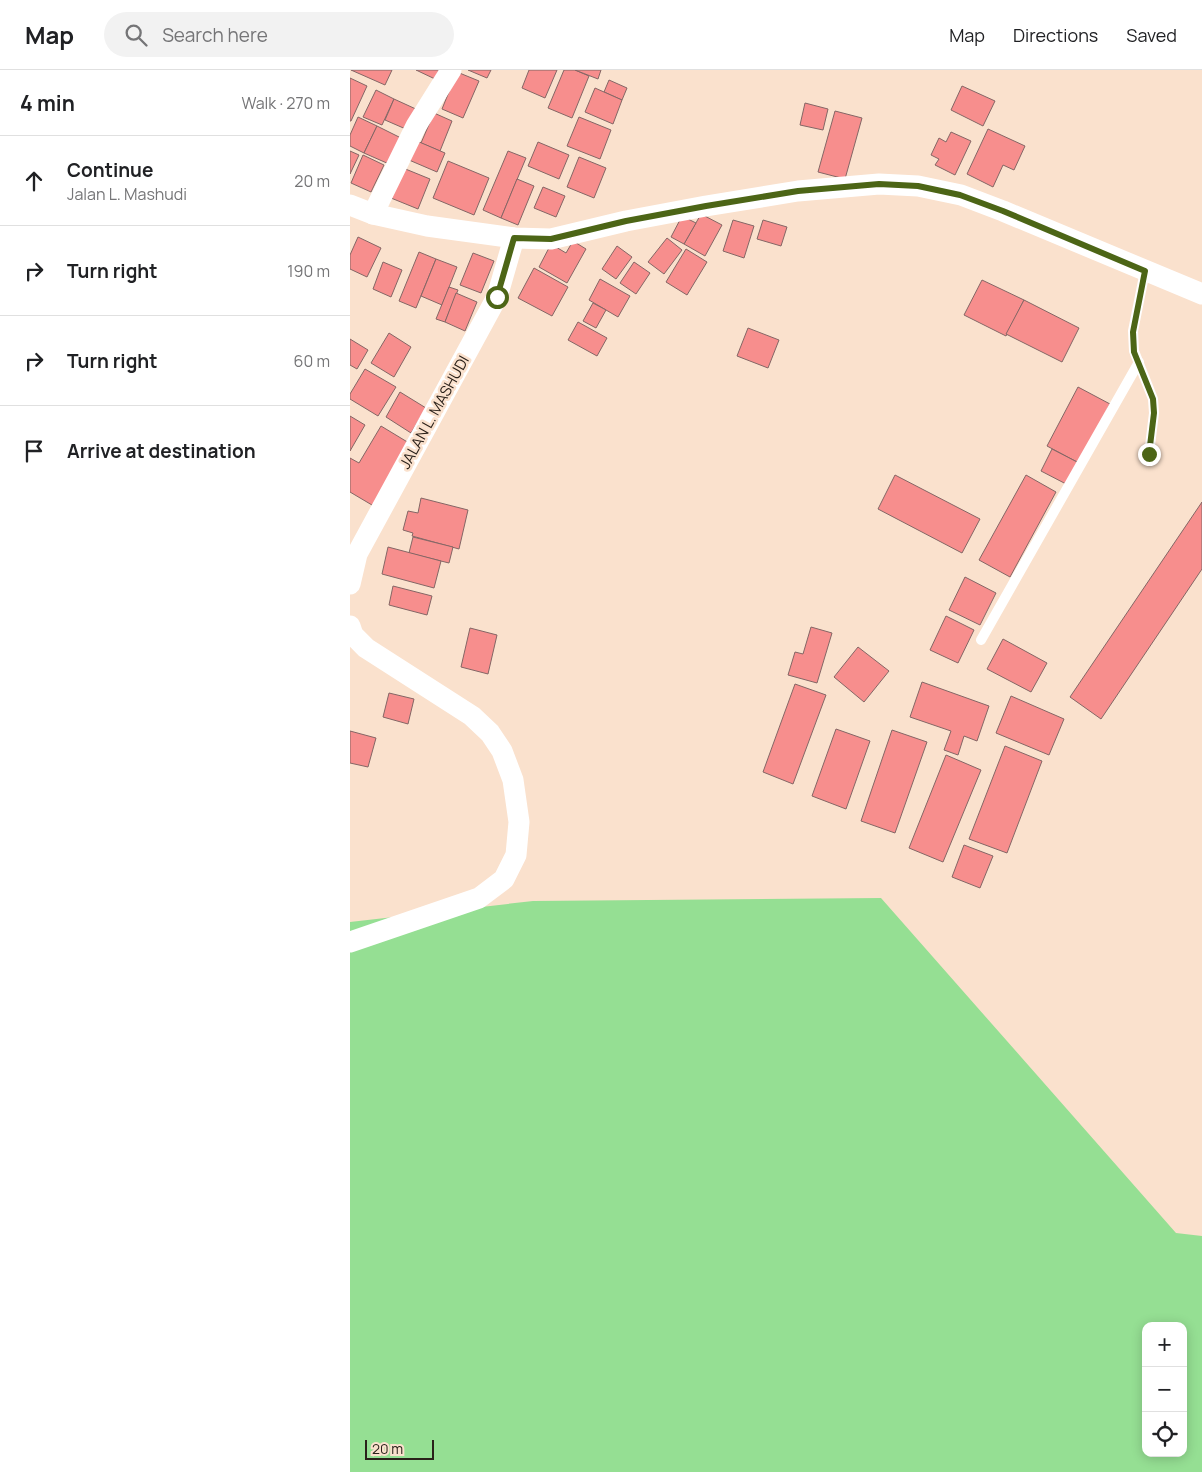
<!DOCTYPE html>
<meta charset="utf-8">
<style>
body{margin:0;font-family:Manrope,sans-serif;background:#f2f2f2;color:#202124}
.controls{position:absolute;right:15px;bottom:15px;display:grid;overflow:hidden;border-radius:10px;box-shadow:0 2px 12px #0003}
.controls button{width:45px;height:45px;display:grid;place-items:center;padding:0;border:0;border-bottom:1px solid #e0e0e0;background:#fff;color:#202124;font:25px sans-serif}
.scale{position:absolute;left:15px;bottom:12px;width:69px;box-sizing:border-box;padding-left:5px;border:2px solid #2a211a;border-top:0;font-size:14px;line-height:18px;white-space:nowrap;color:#2a211a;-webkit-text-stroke:4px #fae1cd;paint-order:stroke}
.stop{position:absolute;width:15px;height:15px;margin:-11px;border:4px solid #4c6516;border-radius:50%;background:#fff}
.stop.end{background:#4c6516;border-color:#fff;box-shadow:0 1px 5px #0008}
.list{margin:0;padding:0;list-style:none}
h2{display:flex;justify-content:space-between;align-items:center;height:65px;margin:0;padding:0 20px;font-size:21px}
h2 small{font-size:16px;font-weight:400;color:#757577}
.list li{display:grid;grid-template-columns:32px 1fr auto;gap:15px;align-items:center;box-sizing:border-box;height:90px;padding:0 20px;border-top:1px solid #e0e0e0}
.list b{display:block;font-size:19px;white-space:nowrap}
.list p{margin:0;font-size:16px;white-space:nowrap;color:#757577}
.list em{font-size:16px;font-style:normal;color:#757577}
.icon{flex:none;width:28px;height:28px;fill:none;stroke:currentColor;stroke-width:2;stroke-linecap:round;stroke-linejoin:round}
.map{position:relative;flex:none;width:852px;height:1402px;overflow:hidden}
header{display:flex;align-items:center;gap:30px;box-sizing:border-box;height:70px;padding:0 25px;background:#fff;border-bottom:1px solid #e0e0e0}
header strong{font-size:24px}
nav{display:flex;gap:28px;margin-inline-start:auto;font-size:18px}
.search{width:350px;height:45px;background:#f2f2f2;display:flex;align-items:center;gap:12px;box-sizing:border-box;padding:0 18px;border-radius:28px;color:#757577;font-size:19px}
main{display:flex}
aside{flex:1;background:#fff}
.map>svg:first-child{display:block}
.green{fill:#95df93;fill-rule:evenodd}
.building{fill:#f78e8d;stroke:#846665}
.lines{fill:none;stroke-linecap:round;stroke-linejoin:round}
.service{stroke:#fff;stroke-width:10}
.minor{stroke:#fff;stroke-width:21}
.route{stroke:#4c6516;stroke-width:6}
.labels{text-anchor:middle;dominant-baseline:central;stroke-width:5;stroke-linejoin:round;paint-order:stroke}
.street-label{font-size:15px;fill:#2a211a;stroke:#fae1cd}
</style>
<header>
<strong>Map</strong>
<div class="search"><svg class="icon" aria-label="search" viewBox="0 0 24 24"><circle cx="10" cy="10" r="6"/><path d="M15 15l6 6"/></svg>Search here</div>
<nav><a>Map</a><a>Directions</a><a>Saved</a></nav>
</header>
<main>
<aside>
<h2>4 min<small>Walk · 270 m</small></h2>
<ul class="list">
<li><svg class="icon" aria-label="ahead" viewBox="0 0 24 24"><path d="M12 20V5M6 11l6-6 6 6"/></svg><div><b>Continue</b><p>Jalan L. Mashudi</p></div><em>20 m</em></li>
<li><svg class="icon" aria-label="right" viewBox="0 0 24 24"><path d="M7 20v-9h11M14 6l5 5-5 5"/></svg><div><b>Turn right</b></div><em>190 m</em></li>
<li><svg class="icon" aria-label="right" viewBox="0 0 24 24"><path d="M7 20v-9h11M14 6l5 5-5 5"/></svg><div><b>Turn right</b></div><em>60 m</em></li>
<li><svg class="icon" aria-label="arrive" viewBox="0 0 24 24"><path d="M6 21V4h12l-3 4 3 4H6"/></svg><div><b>Arrive at destination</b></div></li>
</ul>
</aside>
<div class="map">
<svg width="852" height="1402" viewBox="0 0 852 1402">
<rect width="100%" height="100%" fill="#fae1cd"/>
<path class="green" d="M531 828 826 1163 852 1166V1402H0V852L183 831ZM796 1256H833V1383H796Z"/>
<g class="building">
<polygon points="1,0 42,0 35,15"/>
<polygon points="66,0 89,0 85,9"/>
<polygon points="118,0 141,0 137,8"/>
<polygon points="179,0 207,0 195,28 172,18"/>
<polygon points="214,0 225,0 239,6 222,48 198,38"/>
<polygon points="225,0 251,0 248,9"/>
<polygon points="107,2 129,11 113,48 92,39"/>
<polygon points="0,8 17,16 1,51 0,51"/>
<polygon points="259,10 277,18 272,30 254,22"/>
<polygon points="612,16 645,31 633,56 601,40"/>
<polygon points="245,18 272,30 263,54 235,42"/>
<polygon points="26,20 44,29 32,55 13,47"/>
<polygon points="44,29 68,40 58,60 35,50"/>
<polygon points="455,33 478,39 473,60 450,55"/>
<polygon points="485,41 512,48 495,109 468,102"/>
<polygon points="84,43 102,51 90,81 71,73"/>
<polygon points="8,47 27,56 14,83 0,76 0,65"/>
<polygon points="229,47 261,60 250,89 217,76"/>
<polygon points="27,56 51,68 39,94 14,83"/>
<polygon points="638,59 675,76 664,100 653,95 643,117 617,104"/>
<polygon points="601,62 621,71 605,105 585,95 589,89 581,85 589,68 596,72"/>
<polygon points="67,71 95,83 87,102 59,90"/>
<polygon points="188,72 219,85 209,109 178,96"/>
<polygon points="0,81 9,85 0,104"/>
<polygon points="158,81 176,88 151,148 133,140"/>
<polygon points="13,85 34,95 21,122 1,113"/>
<polygon points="229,87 256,98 244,128 217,117"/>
<polygon points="98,91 139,108 124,145 83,128"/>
<polygon points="53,98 80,109 68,139 41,128"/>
<polygon points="167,109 184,116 168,155 151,148"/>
<polygon points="193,117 215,126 206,147 184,138"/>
<polygon points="351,144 372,155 355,186 334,174"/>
<polygon points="332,146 346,153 334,174 321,167"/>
<polygon points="383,150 404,156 394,188 373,181"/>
<polygon points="413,150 437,157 431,176 407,169"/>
<polygon points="8,167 31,178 17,207 0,199 0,185"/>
<polygon points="317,168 332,180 314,204 298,192"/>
<polygon points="223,171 236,179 217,213 189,197 201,174 216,183"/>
<polygon points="267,176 282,187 266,209 252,199"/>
<polygon points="336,179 357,192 337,225 316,212"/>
<polygon points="69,182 86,189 66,238 49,231"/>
<polygon points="123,183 144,191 131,223 110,215"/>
<polygon points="86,189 107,197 92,235 71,226"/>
<polygon points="33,192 52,200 41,227 23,219"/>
<polygon points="284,192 300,203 286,224 270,213"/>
<polygon points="184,198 218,217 202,246 168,228"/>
<polygon points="250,209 280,226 268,247 239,230"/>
<polygon points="632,210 674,230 656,266 614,245"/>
<polygon points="99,217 108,220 95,252 86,249"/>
<polygon points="106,223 127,232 115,261 95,252"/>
<polygon points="674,230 729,258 712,292 656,264"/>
<polygon points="243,233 256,240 246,258 233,251"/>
<polygon points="228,252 257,268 247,286 218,270"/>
<polygon points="398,258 429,270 418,298 387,286"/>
<polygon points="39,263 61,277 44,307 21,293"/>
<polygon points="0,269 18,280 7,299 0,295"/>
<polygon points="15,299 46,317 28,346 0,329 0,324"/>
<polygon points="728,317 760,334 729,393 697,376"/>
<polygon points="50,322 76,338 61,363 36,347"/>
<polygon points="0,346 15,355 0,381"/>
<polygon points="31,356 64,376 27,438 0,422 0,388 9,393"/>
<polygon points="702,379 729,393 718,415 691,401"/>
<polygon points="545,405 630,449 612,483 528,439"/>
<polygon points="676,405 706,422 660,507 629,490"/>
<polygon points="71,428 118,440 109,479 62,466 63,463 53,460 58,441 68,443"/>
<polygon points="852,432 852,499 751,649 720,627"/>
<polygon points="63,467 103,477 99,493 59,483"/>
<polygon points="38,477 91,491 84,518 32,504"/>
<polygon points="615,507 646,523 630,555 599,540"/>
<polygon points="43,516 82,526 77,545 39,535"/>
<polygon points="596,546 624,560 608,593 580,580"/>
<polygon points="461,557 482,563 467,613 438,605 445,582 453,584"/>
<polygon points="120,558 147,565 138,604 111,597"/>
<polygon points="653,569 697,593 681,622 637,599"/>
<polygon points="508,577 539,601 514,632 484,607"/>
<polygon points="572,612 639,636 627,671 614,666 608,685 594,680 601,661 560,647"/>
<polygon points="445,614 476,625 443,714 413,702"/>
<polygon points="39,623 64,629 58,654 33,647"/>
<polygon points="661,626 714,649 699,685 646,663"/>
<polygon points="486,659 520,671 496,739 462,726"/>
<polygon points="542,660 577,672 545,763 511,751"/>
<polygon points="0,661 26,668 18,697 0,693"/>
<polygon points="655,676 692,691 657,783 619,769"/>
<polygon points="596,685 631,700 593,792 559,778"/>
<polygon points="614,775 643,786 630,818 602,807"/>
</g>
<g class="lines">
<g class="service">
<polyline points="795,201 783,261 784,281 803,329 804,343 799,384"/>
<polyline points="631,570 789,292"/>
</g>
<g class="minor">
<polyline points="0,135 23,144 77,156 164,168 201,169 276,151 356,136 448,121 529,114 568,116 611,125 653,141 852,224"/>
<polyline points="23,144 66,56 101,0"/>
<polyline points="0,514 7,484 147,227 164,168"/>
<polyline points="0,556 3,565 16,578 122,646 140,663 152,681 163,710 169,752 166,785 154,809 129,828 0,872"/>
</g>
</g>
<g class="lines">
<polyline class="route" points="147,227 164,168 201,169 276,151 356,136 448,121 529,114 568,116 610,125 653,141 795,201 783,262 784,282 803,329 804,343 799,384"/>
</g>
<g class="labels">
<g class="street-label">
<text transform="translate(84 342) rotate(-61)">JALAN L. MASHUDI</text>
</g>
</g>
</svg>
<div class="controls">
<button>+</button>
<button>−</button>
<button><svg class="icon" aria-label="locate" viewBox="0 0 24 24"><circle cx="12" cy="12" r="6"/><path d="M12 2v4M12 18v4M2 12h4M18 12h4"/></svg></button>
</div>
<div class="scale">20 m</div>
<div class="stop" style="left:147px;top:227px"></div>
<div class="stop end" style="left:799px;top:384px"></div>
</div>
</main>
